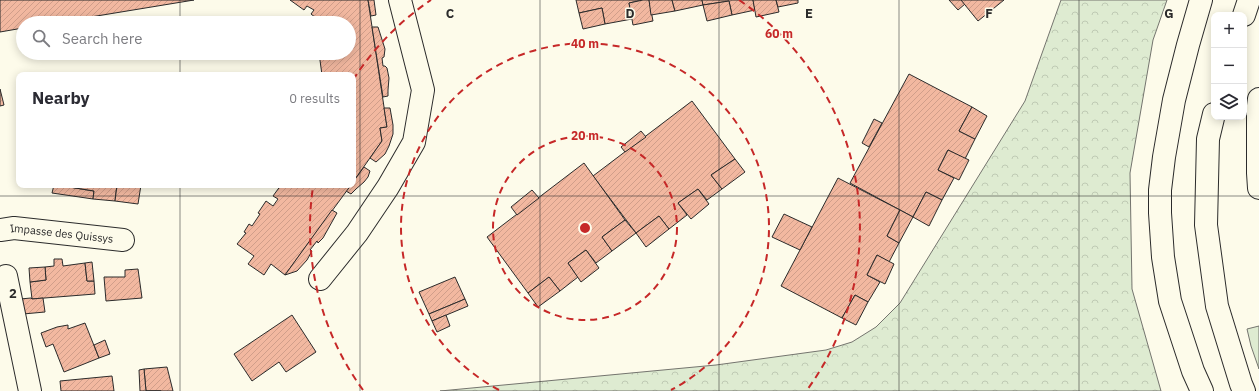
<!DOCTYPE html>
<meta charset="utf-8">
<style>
body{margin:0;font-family:"IBM Plex Sans",sans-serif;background:#f7f7f7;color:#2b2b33}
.controls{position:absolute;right:12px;top:12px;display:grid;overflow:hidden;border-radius:8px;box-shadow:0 2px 10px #0003}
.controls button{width:36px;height:36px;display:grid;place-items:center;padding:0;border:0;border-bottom:1px solid #e1e1e2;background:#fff;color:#2b2b33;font:20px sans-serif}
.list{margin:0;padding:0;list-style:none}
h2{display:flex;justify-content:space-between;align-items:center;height:52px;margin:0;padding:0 16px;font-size:17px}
h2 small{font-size:13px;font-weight:400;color:#7c7c81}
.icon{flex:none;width:22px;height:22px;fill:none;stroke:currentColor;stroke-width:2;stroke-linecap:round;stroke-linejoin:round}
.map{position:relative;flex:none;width:1259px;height:391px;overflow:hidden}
.search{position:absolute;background:#fff;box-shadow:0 2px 10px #0003;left:16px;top:16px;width:340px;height:44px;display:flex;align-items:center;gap:10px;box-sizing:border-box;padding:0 14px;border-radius:22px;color:#7c7c81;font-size:15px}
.panel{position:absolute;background:#fff;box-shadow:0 2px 10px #0003;left:16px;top:72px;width:340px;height:116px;border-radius:8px}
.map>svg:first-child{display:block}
.grass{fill:#deebd1;stroke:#74746e}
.forest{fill:url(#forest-crowns);stroke:#74746e}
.building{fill:url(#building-hatch);stroke:#2b2b2b}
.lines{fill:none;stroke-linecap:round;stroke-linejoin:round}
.minor-casing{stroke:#2b2b2b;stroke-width:24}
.major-casing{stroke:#2b2b2b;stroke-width:24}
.minor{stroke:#fdfbea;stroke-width:22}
.major{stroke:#fdfbea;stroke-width:22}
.grid{fill:none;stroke:#2b2b2b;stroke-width:1;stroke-opacity:0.55}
.ring{fill:none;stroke:#c62828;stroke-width:2;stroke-dasharray:7 5}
.labels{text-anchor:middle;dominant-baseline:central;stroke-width:3;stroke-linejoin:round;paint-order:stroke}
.street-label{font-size:11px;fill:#2b2b2b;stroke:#fdfbea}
.grid-label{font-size:13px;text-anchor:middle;font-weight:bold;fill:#2b2b2b;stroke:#fdfbea;stroke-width:3;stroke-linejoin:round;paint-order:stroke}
.centre{fill:#c62828;stroke:#fdfbea;stroke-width:2}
.ring-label{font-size:12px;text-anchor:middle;font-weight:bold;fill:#c62828;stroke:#fdfbea;stroke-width:3;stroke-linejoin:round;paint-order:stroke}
</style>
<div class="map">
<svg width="1259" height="391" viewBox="0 0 1259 391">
<defs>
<pattern id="forest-crowns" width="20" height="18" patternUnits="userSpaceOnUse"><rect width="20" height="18" fill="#deebd1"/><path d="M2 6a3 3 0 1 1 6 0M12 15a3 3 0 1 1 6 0" fill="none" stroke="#bfcab4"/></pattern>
<pattern id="building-hatch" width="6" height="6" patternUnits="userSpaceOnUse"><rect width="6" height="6" fill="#f2b8a0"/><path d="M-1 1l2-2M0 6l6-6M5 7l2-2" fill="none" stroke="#d09e8a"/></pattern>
</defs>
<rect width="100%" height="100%" fill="#fdfbea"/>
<polygon class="grass" points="1259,326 1259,369 1251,346 1247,329"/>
<polygon class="forest" points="1061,0 1167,0 1153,40 1130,173 1132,289 1161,391 440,391 716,365 826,350 852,342 876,327 900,303 1025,101"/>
<g class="building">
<polygon points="0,0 194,0 54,23 23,23 23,28 0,32"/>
<polygon points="290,0 368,0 387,127 380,128 382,141 353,182 353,75 322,75 319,53 349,53 349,23 324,23 324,21 320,21 311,14 314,10 307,6 304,10"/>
<polygon points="368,0 374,0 376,15 371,16"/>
<polygon points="576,0 643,0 629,3 632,19 605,24 602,8 579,13"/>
<polygon points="643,0 649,0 653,21 633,25 629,3"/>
<polygon points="649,0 672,0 675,11 651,15"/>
<polygon points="672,0 702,0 703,5 675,11"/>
<polygon points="702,0 753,0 755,10 732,15 729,1 703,5"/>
<polygon points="753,0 776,0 779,12 756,17"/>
<polygon points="776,0 798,0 798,3 778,7"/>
<polygon points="949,0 961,0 965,4 958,10"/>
<polygon points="961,0 1004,0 978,21"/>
<polygon points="729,1 732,15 707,21 703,5"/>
<polygon points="602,8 605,24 583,29 579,13"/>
<polygon points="372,27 378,27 385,49 384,57 382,58 383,66 385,66 387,68 389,78 388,90 388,96 383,97"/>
<polygon points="909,74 972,107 959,131 975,139 965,159 948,150 938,170 954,178 942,200 926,192 913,217 850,183"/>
<polygon points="0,89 4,105 0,106"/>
<polygon points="692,101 735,159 711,175 722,189 707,200 698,189 678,203 687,215 669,229 659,216 636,233 593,176"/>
<polygon points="972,107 987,116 975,139 959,131"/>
<polygon points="384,108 390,108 393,125 393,134 389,146 385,154 376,162 370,158 382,141 380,128 387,127"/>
<polygon points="874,119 882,123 869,147 862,143"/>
<polygon points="641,131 646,137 625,152 621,147"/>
<polygon points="948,150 969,160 959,180 938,170"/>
<polygon points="735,159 745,172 722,189 711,175"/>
<polygon points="584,163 625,220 602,237 612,251 596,263 586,250 568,263 578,277 560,291 549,277 528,293 487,237"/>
<polygon points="364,167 370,171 368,177 364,182 356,189 351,194 346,191 351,185 353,185 353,182"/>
<polygon points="838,178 900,210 887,236 899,243 889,262 877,255 867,275 880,282 868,302 855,295 842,318 781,286"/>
<polygon points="54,185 64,185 63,186 94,191 93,199 52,193"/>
<polygon points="64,185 117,185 115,201 93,199 94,191 63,186"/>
<polygon points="117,185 141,185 138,204 115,201"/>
<polygon points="281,185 351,185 285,275 271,264 264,275 248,264 254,256 237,244 246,233 244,232 249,224 252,226 260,214 258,213 266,201 273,206 278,199 273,196"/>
<polygon points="698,189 709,204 691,219 678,203"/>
<polygon points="532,190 539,198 517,215 511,207"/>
<polygon points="926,192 942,200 929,226 913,217"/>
<polygon points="332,210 337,213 323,238 318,243 317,241 310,250 312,251 307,260 297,271 285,275"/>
<polygon points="900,210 913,217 899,243 887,236"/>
<polygon points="784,214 812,227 800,250 772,237"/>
<polygon points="659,216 669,229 646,247 636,233"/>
<polygon points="625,220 636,233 612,251 602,237"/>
<polygon points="586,250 599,268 581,282 568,263"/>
<polygon points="877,255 894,264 885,284 867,275"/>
<polygon points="54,259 62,259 63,266 85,263 87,281 94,281 95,294 32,299 30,282 46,280 45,267 54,266"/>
<polygon points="92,262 94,281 87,281 85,263"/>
<polygon points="45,267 46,280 30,282 29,268"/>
<polygon points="138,269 142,298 106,301 104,277 125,277 125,270"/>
<polygon points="455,277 465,299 429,314 419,292"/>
<polygon points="549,277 560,291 538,307 528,293"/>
<polygon points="855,295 868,302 856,325 842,318"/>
<polygon points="31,298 32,299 43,298 45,312 23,314 20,299"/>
<polygon points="465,299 468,306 432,321 429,314"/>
<polygon points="292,315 316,352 286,372 279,362 252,381 234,354"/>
<polygon points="446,315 450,326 437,332 432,321"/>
<polygon points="85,323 99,358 64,372 53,344 46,347 41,333 57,327 68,325 68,329"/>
<polygon points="105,340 110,354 99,358 94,345"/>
<polygon points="167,367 173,391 146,391 144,369"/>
<polygon points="144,369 146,391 161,391 140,391 139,370"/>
<polygon points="112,376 114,391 61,391 60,381"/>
</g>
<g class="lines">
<defs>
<g id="minor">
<path id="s1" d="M0 230 14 228 123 240"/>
<polyline points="6,276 30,391"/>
<polyline points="320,279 357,233 388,187 414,142 423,90 400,0"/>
</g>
<g id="major">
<polyline points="1201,0 1188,45 1174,100 1164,157 1160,190 1160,213 1163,257 1170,301 1193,371 1202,391"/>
<polyline points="1244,15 1249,0"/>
<polyline points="1259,99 1258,106 1258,173 1259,188"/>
<polyline points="1214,114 1208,139 1206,225 1217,306 1241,384 1244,391"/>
</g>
</defs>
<use href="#minor" class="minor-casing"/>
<use href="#major" class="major-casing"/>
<use href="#minor" class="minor"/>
<use href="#major" class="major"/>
</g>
<path class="grid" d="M180 0V23M360 0V391M540 0V391M719 0V391M899 0V391M1079 0V391M180 53V75M180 185V391M0 196H1259"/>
<g class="ring">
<circle cx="585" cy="228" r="92"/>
<path d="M499 390A184 184 0 1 1 671 390"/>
<path d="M363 390A275 275 0 0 1 313 187M353 80A275 275 0 0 1 431 0M739 0A275 275 0 0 1 807 390"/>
</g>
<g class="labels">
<g class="street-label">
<text stroke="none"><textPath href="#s1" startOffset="62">Impasse des Quissys</textPath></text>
</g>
</g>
<g class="grid-label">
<text x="450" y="18">C</text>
<text x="630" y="18">D</text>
<text x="809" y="18">E</text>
<text x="989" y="18">F</text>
<text x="1169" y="18">G</text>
<text x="13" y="298">2</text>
</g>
<circle cx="585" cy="228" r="6" class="centre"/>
<g class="ring-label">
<text x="779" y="38">60 m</text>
<text x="585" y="48">40 m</text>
<text x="585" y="140">20 m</text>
</g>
</svg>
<div class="controls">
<button>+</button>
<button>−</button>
<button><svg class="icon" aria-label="layers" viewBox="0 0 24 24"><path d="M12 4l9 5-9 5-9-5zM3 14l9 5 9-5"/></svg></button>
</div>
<div class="search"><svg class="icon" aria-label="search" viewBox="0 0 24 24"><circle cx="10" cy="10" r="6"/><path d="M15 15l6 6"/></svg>Search here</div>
<section class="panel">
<h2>Nearby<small>0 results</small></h2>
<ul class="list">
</ul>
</section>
</div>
